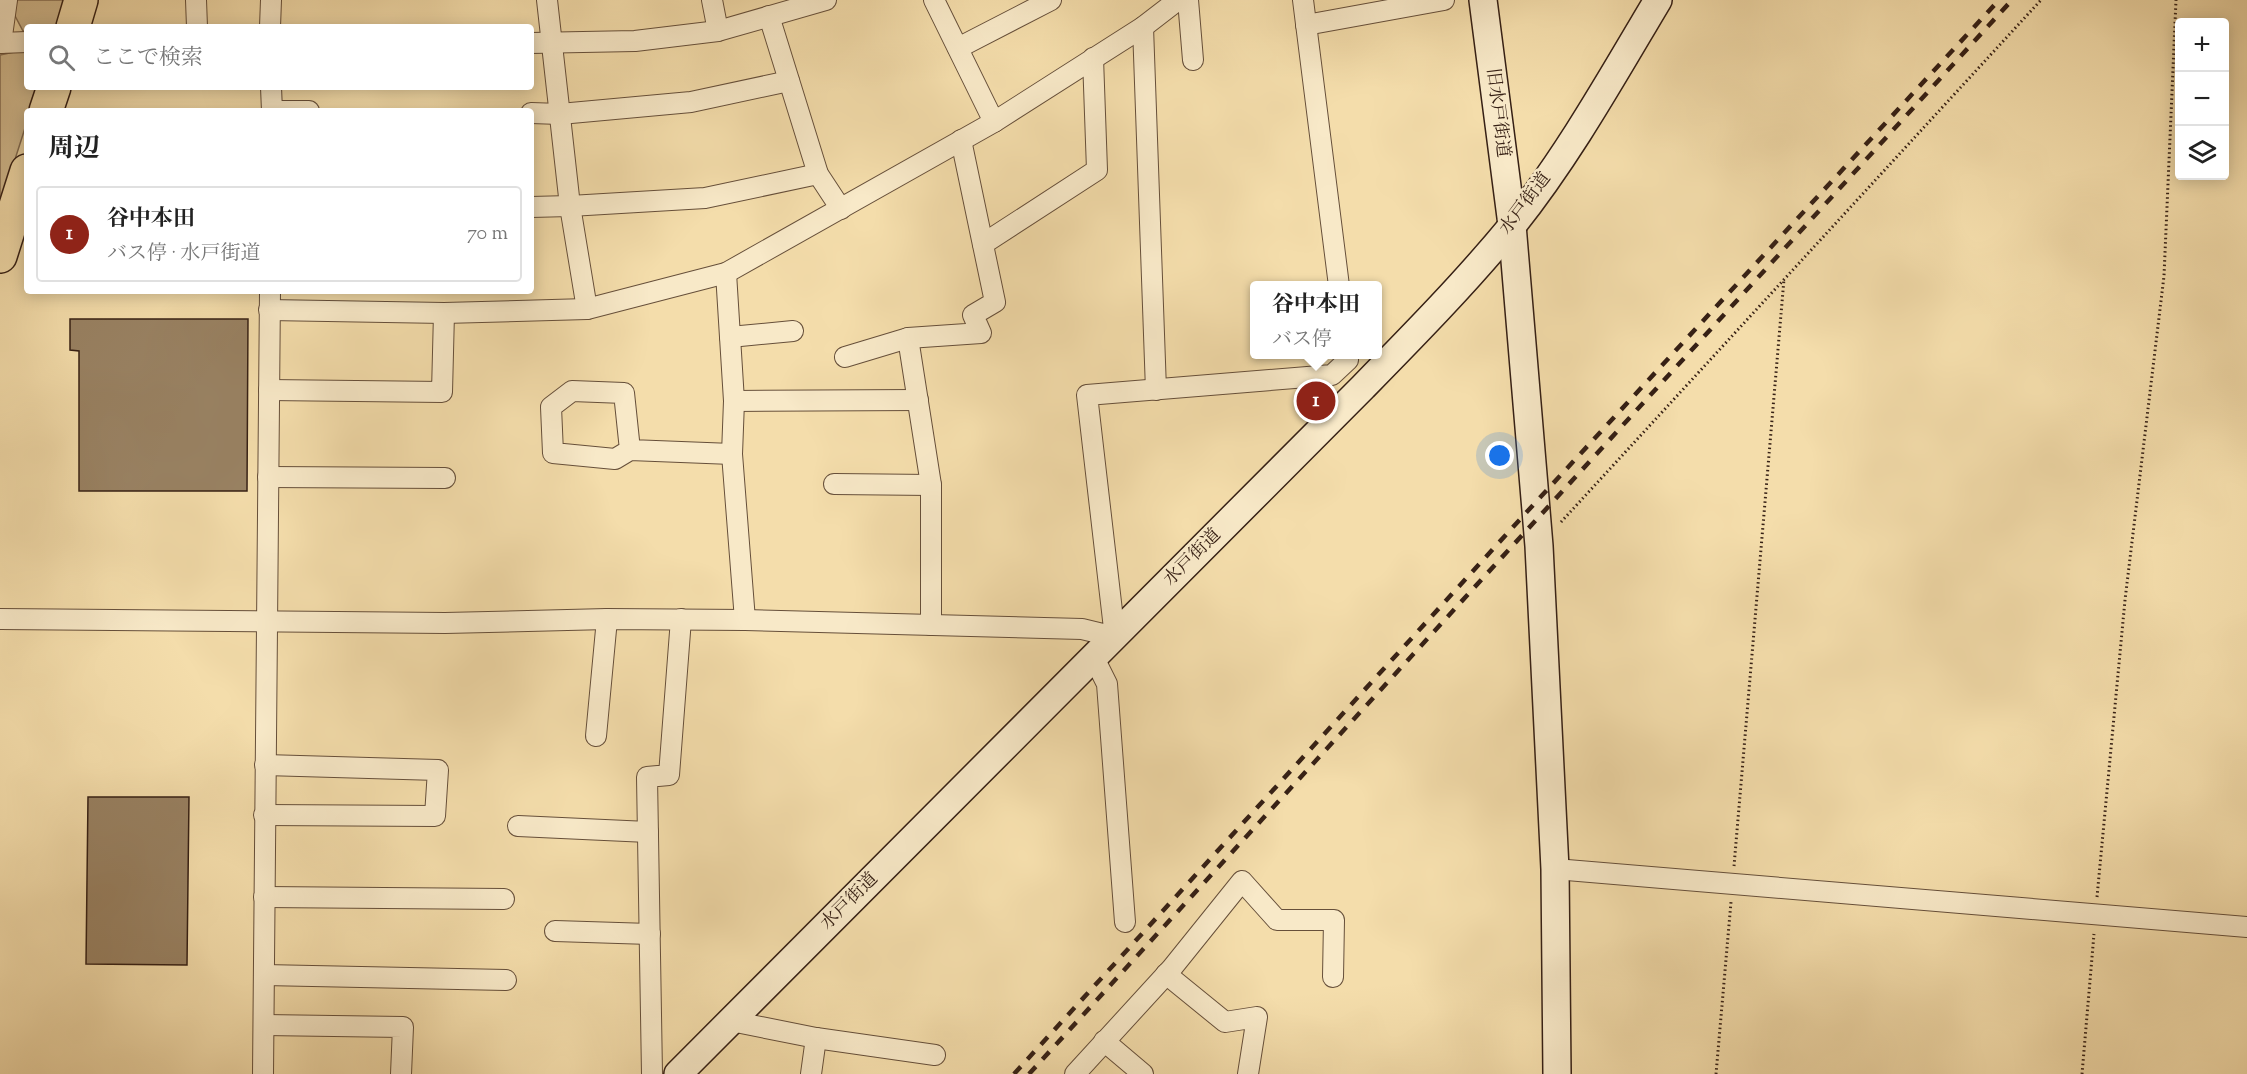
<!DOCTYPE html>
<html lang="ja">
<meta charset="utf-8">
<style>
body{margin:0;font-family:"Sorts Mill Goudy","Noto Serif JP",serif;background:#f6f6f6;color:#222}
.controls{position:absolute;right:18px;top:18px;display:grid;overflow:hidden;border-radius:6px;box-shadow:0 3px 15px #0003}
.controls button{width:54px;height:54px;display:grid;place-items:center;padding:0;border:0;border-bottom:2px solid #e0e0e0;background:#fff;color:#222;font:30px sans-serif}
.you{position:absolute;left:1500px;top:456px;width:21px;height:21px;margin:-15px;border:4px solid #fff;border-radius:50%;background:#1a73e8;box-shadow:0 0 0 9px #1a73e833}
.badge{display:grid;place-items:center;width:39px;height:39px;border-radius:50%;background:#8f2418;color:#fff;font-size:20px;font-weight:700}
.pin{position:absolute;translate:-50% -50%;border:3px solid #fff;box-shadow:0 2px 6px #0006}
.popup{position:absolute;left:1250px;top:281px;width:132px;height:78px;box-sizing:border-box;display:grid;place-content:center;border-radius:6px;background:#fff;filter:drop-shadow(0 2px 4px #0005);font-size:20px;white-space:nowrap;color:#767676}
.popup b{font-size:22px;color:#222}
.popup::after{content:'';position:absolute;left:50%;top:100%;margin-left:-12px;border:12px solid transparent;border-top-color:#fff}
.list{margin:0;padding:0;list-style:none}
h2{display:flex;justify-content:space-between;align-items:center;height:78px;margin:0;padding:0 24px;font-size:26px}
h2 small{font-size:20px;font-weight:400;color:#767676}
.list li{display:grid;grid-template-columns:39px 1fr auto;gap:18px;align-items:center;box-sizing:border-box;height:96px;margin:0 12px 12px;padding:0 12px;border:2px solid #e0e0e0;border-radius:6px}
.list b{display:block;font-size:22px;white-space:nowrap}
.list p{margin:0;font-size:20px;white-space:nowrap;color:#767676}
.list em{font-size:20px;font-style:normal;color:#767676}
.icon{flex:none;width:33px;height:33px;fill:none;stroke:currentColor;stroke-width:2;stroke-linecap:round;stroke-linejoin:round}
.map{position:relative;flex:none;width:2247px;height:1074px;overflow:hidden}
.search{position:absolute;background:#fff;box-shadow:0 3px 15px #0003;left:24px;top:24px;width:510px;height:66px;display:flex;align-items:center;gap:15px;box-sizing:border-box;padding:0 21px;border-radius:6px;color:#767676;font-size:22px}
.panel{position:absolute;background:#fff;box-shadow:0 3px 15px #0003;left:24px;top:108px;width:510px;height:186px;border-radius:6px}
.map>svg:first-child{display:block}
.green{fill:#d4bd92;stroke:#856e54;stroke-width:1.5}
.building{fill:#998263;stroke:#362015;stroke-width:1.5}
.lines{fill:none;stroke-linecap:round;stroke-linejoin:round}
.street-casing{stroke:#664f3a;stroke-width:22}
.secondary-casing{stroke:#362015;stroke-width:30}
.highway-casing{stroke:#362015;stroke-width:36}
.path{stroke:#362015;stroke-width:3;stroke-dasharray:1.5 3;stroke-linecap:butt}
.street{stroke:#f8e9c8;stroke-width:20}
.secondary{stroke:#f8e9c8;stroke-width:27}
.highway{stroke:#f4ddab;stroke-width:33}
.rail{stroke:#362015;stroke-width:4.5;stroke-dasharray:10 10;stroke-linecap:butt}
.labels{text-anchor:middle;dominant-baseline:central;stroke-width:5;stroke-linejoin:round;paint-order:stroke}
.street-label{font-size:18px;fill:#362015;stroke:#f8e9c8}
</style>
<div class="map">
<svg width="2247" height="1074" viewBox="0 0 2247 1074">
<rect width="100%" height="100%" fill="#f4ddab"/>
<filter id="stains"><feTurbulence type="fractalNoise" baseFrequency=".00333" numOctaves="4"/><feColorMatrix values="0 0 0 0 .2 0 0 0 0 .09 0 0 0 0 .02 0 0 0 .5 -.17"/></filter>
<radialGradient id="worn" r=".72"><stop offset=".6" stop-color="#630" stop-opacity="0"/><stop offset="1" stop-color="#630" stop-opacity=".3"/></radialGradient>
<g class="green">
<polygon points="17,0 68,0 59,27 27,27 27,31 23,31 14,14"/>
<polygon points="19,51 27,51 27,87 38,87 31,111 27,111 27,122 0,206 0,55"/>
</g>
<g class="building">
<polygon points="70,319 248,319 247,491 79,491 79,351 70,350"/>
<polygon points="88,797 189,797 187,965 86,964"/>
</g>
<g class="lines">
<defs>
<g id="street">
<polyline points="196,0 197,27"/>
<polyline points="547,0 570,206 587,309"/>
<polyline points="712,0 718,31"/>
<polyline points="934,0 994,122"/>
<polyline points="1188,0 1193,60"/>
<polyline points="1303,0 1339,286"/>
<polyline points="769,16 818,174 841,209"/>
<polyline points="1306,25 1444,0"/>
<polyline points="270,27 271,0"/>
<polyline points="1143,27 1156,390"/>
<polyline points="0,43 27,42"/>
<polyline points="1,43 7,0"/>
<polyline points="531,43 635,41 718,31 826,0"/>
<polyline points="958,48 1051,0"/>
<polyline points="271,87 272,111"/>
<polyline points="272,111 309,111"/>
<polyline points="531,113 560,114 691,102 789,81"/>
<polyline points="531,207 570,206 705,198 818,174"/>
<polyline points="983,244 1097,170 1093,58"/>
<polyline points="726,273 734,401 732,454 745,620"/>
<polyline points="269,310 444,313 587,309 726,273 994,122 1143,27 1178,0"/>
<polyline points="730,337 793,331"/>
<polyline points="908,338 931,485 931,625"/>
<polyline points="845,357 908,338 981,333 973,315 995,302 961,140"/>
<polyline points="269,390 442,392 444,313"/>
<polyline points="734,401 918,400"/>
<polyline points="630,450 615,459 553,453 551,407 572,391 624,393 630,450 732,454"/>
<polyline points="268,477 445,478"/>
<polyline points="834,484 931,485"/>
<polyline points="0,619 445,623 607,619 745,620 1082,629 1115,637 1087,395 1332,375 1348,360 1347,354"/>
<polyline points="1094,658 1107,684 1125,922"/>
<polyline points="596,736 607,619"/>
<polyline points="264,815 435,816 438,770 265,765"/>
<polyline points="518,826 648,832"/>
<polyline points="1555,869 2247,927"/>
<polyline points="264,897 504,899"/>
<polyline points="555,931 650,934"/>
<polyline points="1166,974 1225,1022 1257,1017 1248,1074"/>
<polyline points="264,975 506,980"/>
<polyline points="731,1021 816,1038 935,1055"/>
<polyline points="264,1025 403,1027 401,1074"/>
<polyline points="1104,1041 1143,1074"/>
<polyline points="263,1074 270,291"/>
<polyline points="652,1074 647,777 669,775 681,619"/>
<polyline points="811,1074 816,1038"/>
<polyline points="1075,1074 1172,968 1242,881 1277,920 1334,920 1333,977"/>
</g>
<g id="secondary">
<polyline points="1483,0 1512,225 1539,546 1555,869 1557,1074"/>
<path d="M678 1074 1363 387C1414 335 1466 282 1512 226 1568 156 1612 77 1658 0"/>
</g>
<g id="highway">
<polyline points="73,27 81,0"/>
<polyline points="46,111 54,87"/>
<polyline points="0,256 27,171"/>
</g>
</defs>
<use href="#street" class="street-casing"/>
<use href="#secondary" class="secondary-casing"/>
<use href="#highway" class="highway-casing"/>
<g class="path">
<polyline points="1561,522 2041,0"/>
<polyline points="1734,866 1784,279"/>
<polyline points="2097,897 2125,600 2164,276 2176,0"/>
<polyline points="1716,1074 1731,902"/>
<polyline points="2082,1074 2094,934"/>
</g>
<use href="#street" class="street"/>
<use href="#secondary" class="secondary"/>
<use href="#highway" class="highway"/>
<g class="rail">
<polyline points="1014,1074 1535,503 1999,0"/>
<polyline points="1029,1074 2012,0"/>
</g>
</g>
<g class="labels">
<g class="street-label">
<text transform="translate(1497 113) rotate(83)">旧水戸街道</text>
<text transform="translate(1526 204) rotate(-53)">水戸街道</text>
<text transform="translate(1193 558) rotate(-45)">水戸街道</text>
<text transform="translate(850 902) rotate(-45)">水戸街道</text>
</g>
</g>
<rect width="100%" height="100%" filter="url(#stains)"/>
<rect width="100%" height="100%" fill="url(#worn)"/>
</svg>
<div class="controls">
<button>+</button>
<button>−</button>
<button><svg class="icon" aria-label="layers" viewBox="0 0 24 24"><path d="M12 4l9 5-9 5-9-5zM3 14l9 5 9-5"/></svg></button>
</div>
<div class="you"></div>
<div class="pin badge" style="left:1316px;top:401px">1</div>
<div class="popup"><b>谷中本田</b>バス停</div>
<div class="search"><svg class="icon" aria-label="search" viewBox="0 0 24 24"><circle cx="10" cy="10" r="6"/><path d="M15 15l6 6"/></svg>ここで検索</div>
<section class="panel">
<h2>周辺<small></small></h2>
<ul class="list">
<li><span class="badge">1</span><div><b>谷中本田</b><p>バス停 · 水戸街道</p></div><em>70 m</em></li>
</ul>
</section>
</div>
